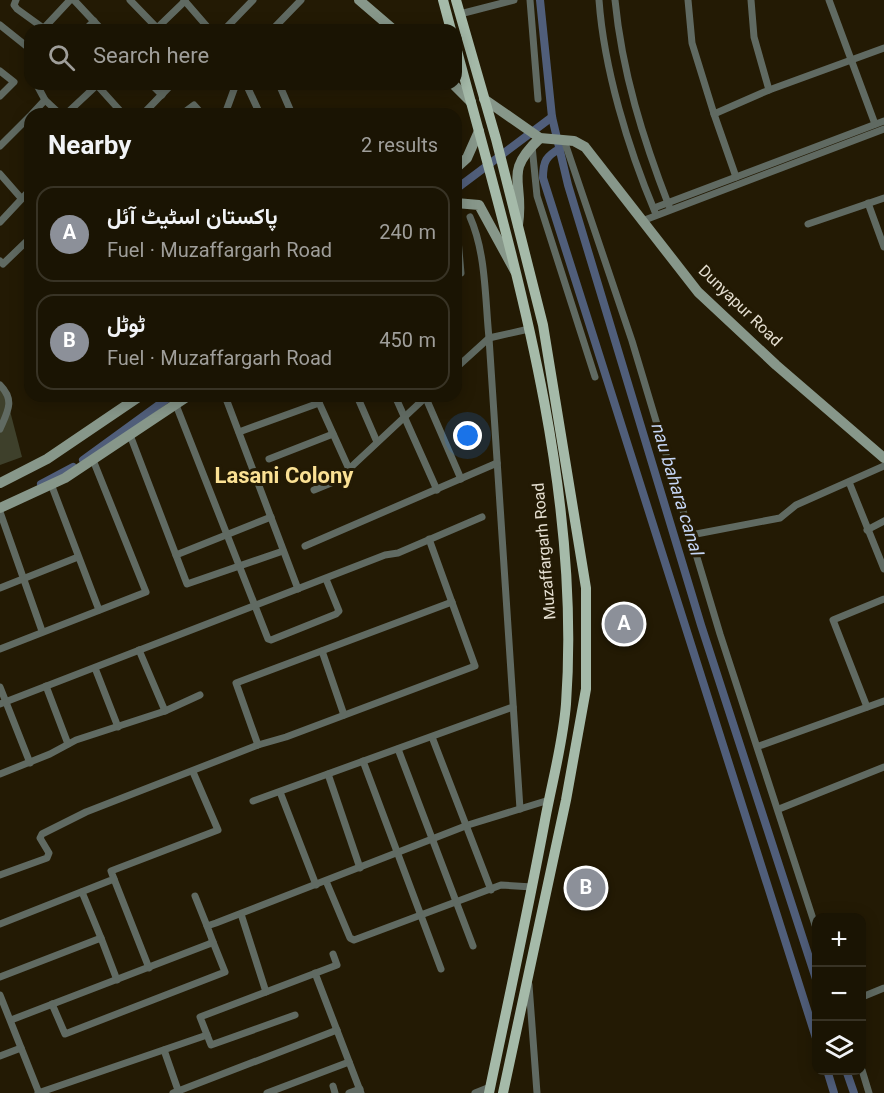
<!DOCTYPE html>
<meta charset="utf-8">
<style>
body{margin:0;font-family:Georgia,Vazirmatn,serif;background:#231d0d;color:#f1f3f6}
.controls{position:absolute;right:18px;bottom:18px;display:grid;overflow:hidden;border-radius:12px;box-shadow:0 3px 15px #0003}
.controls button{width:54px;height:54px;display:grid;place-items:center;padding:0;border:0;border-bottom:2px solid #383325;background:#1a1403;color:#f1f3f6;font:30px sans-serif}
.you{position:absolute;left:468px;top:436px;width:21px;height:21px;margin:-15px;border:4px solid #fff;border-radius:50%;background:#1a73e8;box-shadow:0 0 0 9px #1a73e833}
.badge{display:grid;place-items:center;width:39px;height:39px;border-radius:50%;background:#8c9099;color:#fff;font-size:20px;font-weight:700}
.pin{position:absolute;translate:-50% -50%;border:3px solid #fff;box-shadow:0 2px 6px #0006}
.list{margin:0;padding:0;list-style:none}
h2{display:flex;justify-content:space-between;align-items:center;height:78px;margin:0;padding:0 24px;font-size:26px}
h2 small{font-size:20px;font-weight:400;color:#9f9e9a}
.list li{display:grid;grid-template-columns:39px 1fr auto;gap:18px;align-items:center;box-sizing:border-box;height:96px;margin:0 12px 12px;padding:0 12px;border:2px solid #383325;border-radius:18px}
.list b{display:block;font-size:22px;white-space:nowrap}
.list p{margin:0;font-size:20px;white-space:nowrap;color:#9f9e9a}
.list em{font-size:20px;font-style:normal;color:#9f9e9a}
.icon{flex:none;width:33px;height:33px;fill:none;stroke:currentColor;stroke-width:2;stroke-linecap:round;stroke-linejoin:round}
.map{position:relative;flex:none;width:884px;height:1093px;overflow:hidden}
.search{position:absolute;background:#1a1403;box-shadow:0 3px 15px #0003;left:24px;top:24px;width:438px;height:66px;display:flex;align-items:center;gap:15px;box-sizing:border-box;padding:0 21px;border-radius:18px;color:#9f9e9a;font-size:22px}
.panel{position:absolute;background:#1a1403;box-shadow:0 3px 15px #0003;left:24px;top:108px;width:438px;height:294px;border-radius:18px}
.map>svg:first-child{display:block}
.green{fill:#3e402b}
.lines{fill:none;stroke-linecap:round;stroke-linejoin:round}
.canal{stroke:#505e7a;stroke-width:8}
.street{stroke:#606a62;stroke-width:7}
.secondary{stroke:#87978a;stroke-width:10}
.primary{stroke:#a5baa9;stroke-width:10}
.labels{text-anchor:middle;dominant-baseline:central;stroke-width:6;stroke-linejoin:round;paint-order:stroke}
.street-label{font-size:16px;fill:#e5dfd1;stroke:#231a04}
.water-label{font-size:18px;font-style:italic;fill:#c6d6f6;stroke:#231a04}
.district-label{font-size:22px;font-weight:bold;fill:#fbe194;stroke:#231a04}
</style>
<div class="map">
<svg width="884" height="1093" viewBox="0 0 884 1093">
<rect width="100%" height="100%" fill="#231a04"/>
<polygon class="green" points="0,385 4,388 22,457 0,465"/>
<g class="lines">
<g class="canal">
<polyline points="540,0 552,117 568,185 701,625 816,979"/>
<path d="M561 148C546 156 543 161 543 178L816 1038"/>
<polyline points="456,189 552,117"/>
<polyline points="83,460 171,396"/>
<polyline points="41,484 73,467"/>
<polyline points="827,1070 834,1093"/>
<polyline points="846,1070 854,1093"/>
</g>
<g class="street">
<polyline points="16,0 14,5 17,9 46,30"/>
<polyline points="74,0 102,30"/>
<polyline points="130,0 159,30"/>
<polyline points="184,0 210,30"/>
<polyline points="530,0 538,99"/>
<path d="M599 0C604 69 628 148 655 212"/>
<path d="M615 0C622 72 643 139 669 206"/>
<polyline points="688,0 692,43 714,114 769,90 754,37 751,0"/>
<polyline points="829,0 875,124"/>
<polyline points="460,14 514,0"/>
<polyline points="0,25 30,49"/>
<polyline points="44,28 70,0"/>
<polyline points="85,30 94,21"/>
<polyline points="155,30 185,1"/>
<polyline points="224,30 253,0"/>
<polyline points="272,30 301,0"/>
<polyline points="0,71 14,82 0,96"/>
<polyline points="40,84 38,87 45,100 60,114"/>
<polyline points="96,84 123,114"/>
<polyline points="151,84 162,95"/>
<polyline points="246,84 260,114"/>
<polyline points="279,84 292,114"/>
<polyline points="769,90 884,48"/>
<polyline points="32,114 45,100"/>
<polyline points="66,114 97,85"/>
<polyline points="143,114 172,84"/>
<polyline points="182,114 194,105 202,114"/>
<polyline points="225,114 236,84"/>
<polyline points="714,114 736,177"/>
<polyline points="564,140 632,341 720,634 816,928"/>
<polyline points="0,146 30,116"/>
<polyline points="532,146 537,196 595,377"/>
<polyline points="0,174 21,198"/>
<polyline points="868,203 884,247"/>
<polyline points="654,208 884,121"/>
<polyline points="456,217 461,273 456,273"/>
<path d="M470 217C486 253 485 298 489 338L520 809"/>
<polyline points="642,221 884,129"/>
<polyline points="0,222 30,190"/>
<polyline points="808,224 884,198"/>
<polyline points="0,261 3,264 30,238"/>
<polyline points="456,368 489,338 529,329"/>
<path d="M0 385C15 400 8 411 0 429"/>
<polyline points="225,396 298,589"/>
<polyline points="316,396 349,469"/>
<polyline points="357,396 377,442"/>
<polyline points="395,396 437,490"/>
<polyline points="425,396 461,479"/>
<polyline points="176,405 268,639 271,640 336,614 339,611 326,579"/>
<polyline points="239,432 319,403"/>
<polyline points="130,435 187,584 283,551"/>
<polyline points="269,459 333,434"/>
<polyline points="849,482 884,569"/>
<polyline points="51,484 99,610"/>
<polyline points="314,490 348,476 349,469 427,396"/>
<polyline points="0,512 42,631"/>
<polyline points="867,530 884,521"/>
<polyline points="691,535 780,518 796,505 884,466"/>
<polyline points="305,546 497,463"/>
<polyline points="176,555 271,517"/>
<polyline points="0,588 78,557"/>
<polyline points="0,649 146,592 93,460"/>
<polyline points="139,650 165,711"/>
<polyline points="322,651 344,715"/>
<polyline points="95,668 118,727"/>
<polyline points="46,686 68,744"/>
<polyline points="0,687 30,763"/>
<polyline points="0,704 385,555 398,553 482,517"/>
<polyline points="867,707 833,620 884,599"/>
<polyline points="432,737 491,890"/>
<polyline points="258,745 236,683 452,602"/>
<polyline points="759,746 884,701"/>
<polyline points="398,749 473,946"/>
<polyline points="363,761 441,969"/>
<polyline points="0,774 50,754 76,740 165,711 200,695"/>
<polyline points="328,774 360,868"/>
<polyline points="280,792 316,885"/>
<polyline points="253,801 513,707"/>
<polyline points="779,809 884,767"/>
<polyline points="0,875 47,858 49,853 40,838 42,834 86,812 258,745 286,737 475,666 429,539"/>
<polyline points="114,879 149,968"/>
<polyline points="326,881 350,938 354,940 501,885 532,887"/>
<polyline points="82,892 101,938"/>
<polyline points="195,896 207,926"/>
<polyline points="241,914 266,992"/>
<polyline points="0,924 114,879 111,871 218,830 193,772"/>
<polyline points="315,973 361,1093"/>
<polyline points="0,977 101,938 117,980"/>
<polyline points="529,985 537,1093"/>
<polyline points="0,995 39,1093"/>
<polyline points="862,997 884,988"/>
<polyline points="52,1004 65,1034 225,972 213,942"/>
<polyline points="295,1015 211,1045 200,1017 337,965 333,954"/>
<polyline points="11,1020 209,944 213,942 207,926 216,923 468,825 549,800"/>
<polyline points="164,1050 179,1093"/>
<polyline points="0,1056 21,1048"/>
<polyline points="862,1070 869,1093"/>
<polyline points="333,1086 335,1093"/>
<polyline points="38,1093 207,1035"/>
<polyline points="173,1093 337,1030"/>
<polyline points="267,1093 349,1062"/>
<polyline points="349,1093 360,1089"/>
<polyline points="475,1093 490,1087"/>
</g>
<g class="secondary">
<polyline points="359,0 394,30"/>
<polyline points="453,84 471,102"/>
<polyline points="484,99 540,138 574,141 585,147 698,292 776,365 884,458"/>
<polyline points="456,168 467,158 479,131"/>
<polyline points="456,203 479,205 515,271"/>
<path d="M518 225C525 180 502 174 540 138"/>
<polyline points="0,483 47,459 140,396"/>
<polyline points="0,508 65,478 188,396"/>
</g>
<g class="primary">
<polyline points="443,0 451,30"/>
<polyline points="456,0 496,139 543,325 586,588 586,689 566,800 503,1093"/>
<path d="M456 47C513 259 582 483 566 704 563 743 552 782 545 820 528 911 508 1002 489 1093"/>
</g>
</g>
<g class="labels">
<g class="street-label">
<text transform="translate(739 307) rotate(44)">Dunyapur Road</text>
<text transform="translate(546 551) rotate(-95)">Muzaffargarh Road</text>
</g>
<g class="water-label">
<text transform="translate(675 489) rotate(73)">nau bahara canal</text>
</g>
<g class="district-label">
<text x="284" y="477">Lasani Colony</text>
</g>
</g>
</svg>
<div class="controls">
<button>+</button>
<button>−</button>
<button><svg class="icon" aria-label="layers" viewBox="0 0 24 24"><path d="M12 4l9 5-9 5-9-5zM3 14l9 5 9-5"/></svg></button>
</div>
<div class="you"></div>
<div class="pin badge" style="left:624px;top:624px">A</div>
<div class="pin badge" style="left:586px;top:888px">B</div>
<div class="search"><svg class="icon" aria-label="search" viewBox="0 0 24 24"><circle cx="10" cy="10" r="6"/><path d="M15 15l6 6"/></svg>Search here</div>
<section class="panel">
<h2>Nearby<small>2 results</small></h2>
<ul class="list">
<li><span class="badge">A</span><div><b>پاکستان اسٹیٹ آئل</b><p>Fuel · Muzaffargarh Road</p></div><em>240 m</em></li>
<li><span class="badge">B</span><div><b>ٹوٹل</b><p>Fuel · Muzaffargarh Road</p></div><em>450 m</em></li>
</ul>
</section>
</div>
